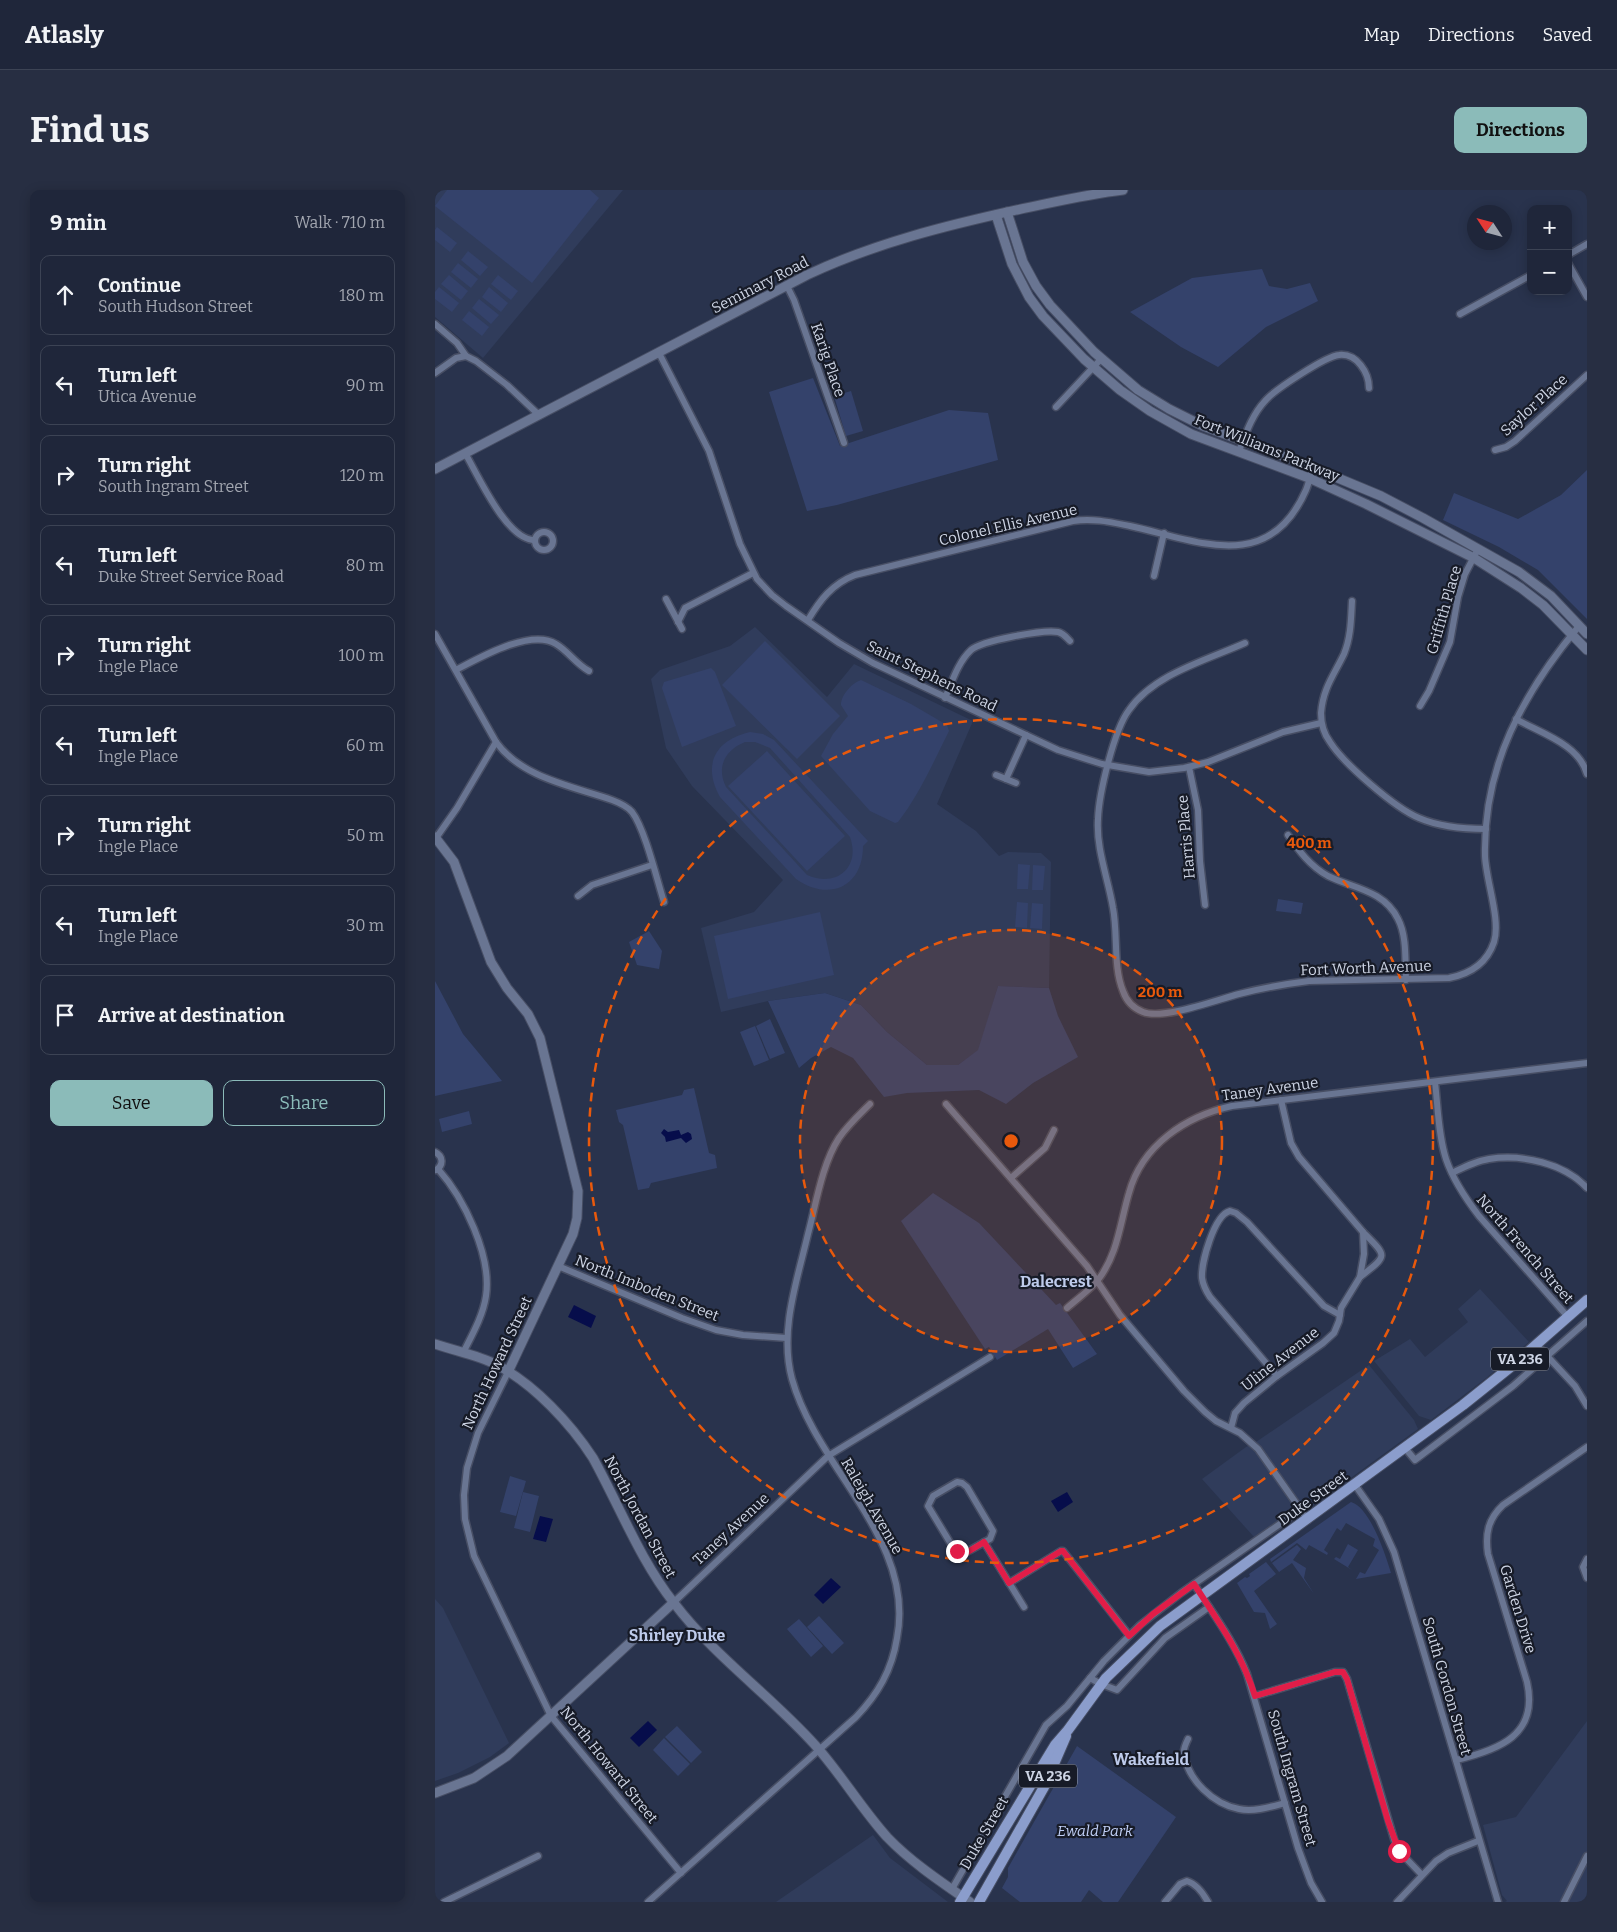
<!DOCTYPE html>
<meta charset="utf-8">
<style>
body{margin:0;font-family:Bitter,serif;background:#272e42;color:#f1f3f6}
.controls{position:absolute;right:15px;top:15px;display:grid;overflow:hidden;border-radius:10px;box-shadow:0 2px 12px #0003}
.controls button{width:45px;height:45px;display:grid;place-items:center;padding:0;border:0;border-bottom:1px solid #3c4354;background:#1f263a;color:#f1f3f6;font:25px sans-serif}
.compass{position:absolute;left:1032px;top:15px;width:45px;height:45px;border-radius:50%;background:#1f263a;box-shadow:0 2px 12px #0003;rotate:306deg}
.stop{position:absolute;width:15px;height:15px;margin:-11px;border:4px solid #e11d48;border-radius:50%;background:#fff}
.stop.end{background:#e11d48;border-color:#fff;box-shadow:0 1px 5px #0008}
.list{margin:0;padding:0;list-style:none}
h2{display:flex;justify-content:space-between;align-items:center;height:65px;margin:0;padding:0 20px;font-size:21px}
h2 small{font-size:16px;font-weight:400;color:#a1a5af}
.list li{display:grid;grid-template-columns:32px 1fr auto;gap:15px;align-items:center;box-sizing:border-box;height:80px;margin:0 10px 10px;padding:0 10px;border:1px solid #3c4354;border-radius:10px}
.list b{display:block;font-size:19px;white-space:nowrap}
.list p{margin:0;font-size:16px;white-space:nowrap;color:#a1a5af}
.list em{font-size:16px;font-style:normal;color:#a1a5af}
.actions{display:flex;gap:10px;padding:15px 20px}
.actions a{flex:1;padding:11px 0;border:1px solid #8bbbb9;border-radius:10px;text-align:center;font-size:18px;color:#8bbbb9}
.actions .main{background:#8bbbb9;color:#111}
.icon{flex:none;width:28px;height:28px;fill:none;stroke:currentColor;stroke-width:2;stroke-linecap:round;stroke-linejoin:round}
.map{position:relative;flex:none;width:1152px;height:1712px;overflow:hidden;border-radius:10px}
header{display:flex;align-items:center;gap:30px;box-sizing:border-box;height:70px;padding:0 25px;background:#1f263a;border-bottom:1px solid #3c4354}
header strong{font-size:24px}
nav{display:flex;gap:28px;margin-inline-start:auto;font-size:18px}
.intro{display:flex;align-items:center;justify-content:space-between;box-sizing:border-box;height:120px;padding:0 30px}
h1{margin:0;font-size:35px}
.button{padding:12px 22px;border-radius:10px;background:#8bbbb9;color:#111;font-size:18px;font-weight:700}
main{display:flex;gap:30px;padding:0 30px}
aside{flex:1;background:#1f263a;border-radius:10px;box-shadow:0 2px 12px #0003}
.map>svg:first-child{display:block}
.built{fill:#303c5b}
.green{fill:#34426b;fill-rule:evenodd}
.water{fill:#060d4b}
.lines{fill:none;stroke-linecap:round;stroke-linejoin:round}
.street-casing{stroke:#474e64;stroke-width:9}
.secondary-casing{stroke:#474e64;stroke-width:11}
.primary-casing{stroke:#474e64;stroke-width:12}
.street{stroke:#697592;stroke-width:6}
.secondary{stroke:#697592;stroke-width:9}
.primary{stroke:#8b9dcc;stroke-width:10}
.route{stroke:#e11d48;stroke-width:6}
.ring{fill:none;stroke:#e8590c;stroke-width:2.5;stroke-dasharray:9 6}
.labels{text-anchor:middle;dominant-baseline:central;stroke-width:4.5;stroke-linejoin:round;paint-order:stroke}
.shield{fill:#171b27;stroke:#979dac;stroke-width:1}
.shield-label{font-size:14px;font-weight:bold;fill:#ced5e5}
.street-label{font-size:15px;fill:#ced5e5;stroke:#171b27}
.park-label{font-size:15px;font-style:italic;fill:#c0cff6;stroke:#171b27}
.neighbourhood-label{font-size:16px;font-weight:bold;fill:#becbeb;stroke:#171b27}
.centre{fill:#e8590c;stroke:#171b27;stroke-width:2.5}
.ring-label{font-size:15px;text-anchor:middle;font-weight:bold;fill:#e8590c;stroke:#171b27;stroke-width:4.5;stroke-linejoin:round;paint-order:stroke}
</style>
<header>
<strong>Atlasly</strong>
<nav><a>Map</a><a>Directions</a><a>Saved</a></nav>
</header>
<div class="intro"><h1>Find us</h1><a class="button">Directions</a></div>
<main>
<aside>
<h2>9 min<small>Walk · 710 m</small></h2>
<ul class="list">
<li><svg class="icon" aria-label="ahead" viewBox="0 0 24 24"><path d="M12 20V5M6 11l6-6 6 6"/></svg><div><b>Continue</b><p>South Hudson Street</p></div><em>180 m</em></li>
<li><svg class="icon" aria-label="left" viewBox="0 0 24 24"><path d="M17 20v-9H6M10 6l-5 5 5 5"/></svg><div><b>Turn left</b><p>Utica Avenue</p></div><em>90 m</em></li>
<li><svg class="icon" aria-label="right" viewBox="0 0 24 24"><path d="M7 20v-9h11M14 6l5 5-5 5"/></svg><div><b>Turn right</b><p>South Ingram Street</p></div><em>120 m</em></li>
<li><svg class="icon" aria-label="left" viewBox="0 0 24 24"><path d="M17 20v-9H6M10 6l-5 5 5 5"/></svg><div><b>Turn left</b><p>Duke Street Service Road</p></div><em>80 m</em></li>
<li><svg class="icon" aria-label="right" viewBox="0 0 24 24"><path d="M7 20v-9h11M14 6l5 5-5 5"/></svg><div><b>Turn right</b><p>Ingle Place</p></div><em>100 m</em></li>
<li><svg class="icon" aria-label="left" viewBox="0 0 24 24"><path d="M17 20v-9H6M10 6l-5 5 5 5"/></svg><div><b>Turn left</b><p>Ingle Place</p></div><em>60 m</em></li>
<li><svg class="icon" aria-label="right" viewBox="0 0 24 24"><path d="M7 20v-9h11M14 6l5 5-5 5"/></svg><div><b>Turn right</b><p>Ingle Place</p></div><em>50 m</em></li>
<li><svg class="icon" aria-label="left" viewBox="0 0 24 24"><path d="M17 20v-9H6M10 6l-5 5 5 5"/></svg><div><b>Turn left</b><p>Ingle Place</p></div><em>30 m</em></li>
<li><svg class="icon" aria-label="arrive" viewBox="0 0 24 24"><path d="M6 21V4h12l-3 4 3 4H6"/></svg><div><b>Arrive at destination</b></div></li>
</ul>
<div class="actions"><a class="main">Save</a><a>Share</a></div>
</aside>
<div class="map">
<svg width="1152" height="1712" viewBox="0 0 1152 1712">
<rect width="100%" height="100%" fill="#29334d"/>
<g class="built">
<polygon points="0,0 188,0 48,168 0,127"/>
<polygon points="320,437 392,507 419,474 538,531 502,614 541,641 564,666 573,662 606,663 616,672 614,798 563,796 544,860 523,875 492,875 452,842 426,815 390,803 333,811 286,822 266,738 319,722 348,690 257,596 231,558 216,489 225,480 295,456"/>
<polygon points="1045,1099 1094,1152 1050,1189 996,1230 984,1226 939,1171 975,1149 990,1167 1033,1132 1023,1119"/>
<polygon points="934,1175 979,1230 983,1239 880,1314 874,1317 868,1315 852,1324 819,1347 767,1289 811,1257 821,1252"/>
<polygon points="0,1409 8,1418 74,1553 55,1567 23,1583 0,1591"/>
<polygon points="1152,1531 1152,1712 1070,1712 1072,1711 1067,1705 1048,1635 1081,1627"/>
<polygon points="438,1645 455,1668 513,1712 341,1712"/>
</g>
<g class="green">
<polygon points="12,0 155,0 164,8 97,93 0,16"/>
<polygon points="2,37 22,53 15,62 0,50 0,40"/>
<polygon points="33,61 53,77 45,86 26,70"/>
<polygon points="23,73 43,89 36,98 16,82"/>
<polygon points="827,79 834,96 852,99 875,93 883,111 831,137 783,177 746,157 695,122 757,88"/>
<polygon points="14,85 33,101 26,110 6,94"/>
<polygon points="63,85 83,101 76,110 56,94"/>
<polygon points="4,97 24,113 17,122 0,109 0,102"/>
<polygon points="54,97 73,113 66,122 47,107"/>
<polygon points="44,109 64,125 56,134 37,118"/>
<polygon points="34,121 54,137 47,146 27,130"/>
<polygon points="378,188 405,256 514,220 553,223 563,270 402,315 372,321 334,202"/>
<polygon points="416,201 428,241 411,246 399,206"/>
<polygon points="1152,280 1152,429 1103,380 1064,357 1008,330 1019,303 1083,329 1126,305"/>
<polygon points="330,451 405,526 362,569 287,495"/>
<polygon points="276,478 280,482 301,536 247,557 227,498 229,492"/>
<path d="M426 490 476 514 512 535 514 541C498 573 484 605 463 632L460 633 435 621 386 566 398 544 413 526 406 515C406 505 417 493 426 490Z"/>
<path d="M315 542 328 544 339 550 433 651 428 656C428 697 394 712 361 689L285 607C267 575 280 550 315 542ZM310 552H320L335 558 415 647C426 678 401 698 372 685L291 597C281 577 290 560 310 552Z"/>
<polygon points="332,561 410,646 372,681 293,596"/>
<polygon points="583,674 595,675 593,699 582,699"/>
<polygon points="598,675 610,676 608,700 597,700"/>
<polygon points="843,709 868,713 866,724 841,721"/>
<polygon points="582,712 593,713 592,738 580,737"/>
<polygon points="597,713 608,714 607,739 595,738"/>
<polygon points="385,722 399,785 293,809 279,746"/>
<polygon points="214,741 227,761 224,779 202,775 194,752"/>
<polygon points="0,791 28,844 67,891 0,906"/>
<polygon points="563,796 614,798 623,826 643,867 598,893 571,914 544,900 472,903 449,907 418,868 396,857 376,868 364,878 333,811 390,803 426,815 452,842 492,875 523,875 543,860"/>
<polygon points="335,829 350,863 335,869 321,836"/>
<polygon points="320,836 334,870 319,876 305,842"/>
<polygon points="259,898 274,963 280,965 282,978 216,993 214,998 203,1000 188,935 184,932 181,920 247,905 249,900"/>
<polygon points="34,921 37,934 7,942 4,929"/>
<polygon points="498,1003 544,1033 621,1115 625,1113 662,1164 638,1178 613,1139 562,1170 554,1157 550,1159 466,1031"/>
<polygon points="75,1286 91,1291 81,1326 65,1322"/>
<polygon points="88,1302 104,1306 95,1342 79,1338"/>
<path d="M916 1312C935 1317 951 1366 956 1383L921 1389 925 1382 930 1384 944 1360 938 1356 940 1349 911 1333 906 1341 902 1338 889 1360 893 1363 892 1365 874 1355 871 1360 862 1353 836 1372 835 1369Z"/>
<polygon points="913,1354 923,1360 913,1377 917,1380 899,1369 901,1367 905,1369"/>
<polygon points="862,1355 868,1361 866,1359 858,1370 871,1378 869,1388 879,1404 857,1373 844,1382 837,1373"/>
<polygon points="831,1372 841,1384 819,1401 842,1434 835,1439 830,1423 819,1422 802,1393 810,1387 812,1388 815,1386 814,1384"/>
<polygon points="384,1426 409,1453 397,1464 372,1437"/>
<polygon points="364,1429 388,1456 376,1467 352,1439"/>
<polygon points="242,1536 267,1562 256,1573 230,1547"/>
<polygon points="229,1548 255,1574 243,1586 218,1560"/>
<polygon points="642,1556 741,1627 683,1712 668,1712 654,1700 646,1712 585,1712 567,1698 573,1687 573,1678"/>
</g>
<g class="water">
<polygon points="229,939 233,942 244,940 246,945 253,942 256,944 257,949 251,953 246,948 231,952 230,947 226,943"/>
<polygon points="139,1115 161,1126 156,1138 133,1127"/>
<polygon points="632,1302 638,1312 623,1322 616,1311"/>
<polygon points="105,1326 118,1329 111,1352 98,1349"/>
<polygon points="396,1388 406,1397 388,1414 379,1405"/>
<polygon points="213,1531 222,1540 204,1557 195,1548"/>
</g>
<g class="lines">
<defs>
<g id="street">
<polyline points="1133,65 1152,54"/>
<polyline points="1133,73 1152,107"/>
<polyline points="352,96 359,110 409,253"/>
<polyline points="1025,124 1096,85"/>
<polyline points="0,134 22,153 31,166 41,171 72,195 104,225"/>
<polyline points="224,163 274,261 305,354 322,389 337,405 351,416 404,453 438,473 623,560 667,574 714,582 749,578 773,572 848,542 886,533"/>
<polyline points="0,183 21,168 31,166"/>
<polyline points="621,217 666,169"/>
<polyline points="1060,260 1071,257 1080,251 1152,185"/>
<path d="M804 261C811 243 817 225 830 211 839 200 891 166 904 165 922 163 934 183 934 198"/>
<path d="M30 263C43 285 72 351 100 350"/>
<circle cx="109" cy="351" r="9"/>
<polyline points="719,386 729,343"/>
<polyline points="231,409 247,439"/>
<path d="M917 411C916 429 916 447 909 464 899 485 888 498 886 523 886 534 889 544 895 552 909 574 960 618 984 628 1005 637 1028 639 1051 639"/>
<path d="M373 430C385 410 397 394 420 385L638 331C658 328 675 332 695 336 763 351 834 385 871 300 874 293 875 285 878 278"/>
<polyline points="243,432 250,418 318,383"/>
<path d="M0 444 61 552C87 588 137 596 177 610 185 613 192 616 197 622 210 639 222 690 229 712"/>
<path d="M810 453C772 470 719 484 694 520 679 540 664 603 663 629 661 659 673 688 678 718 683 744 678 777 688 801 691 810 698 818 708 822 728 830 781 810 804 804 827 798 850 794 874 791L1014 788C1035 784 1052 773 1059 752 1066 730 1051 691 1050 666 1048 576 1088 503 1144 436"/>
<path d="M21 480C44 468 96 438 121 454 133 461 141 474 154 481"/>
<path d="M510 508C517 492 523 472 536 460 546 451 609 439 623 442 628 443 631 447 635 451"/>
<polyline points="985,516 994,501 1015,452 1023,407 1030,384 1043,359"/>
<path d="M1081 529C1105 543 1144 554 1152 584"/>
<polyline points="754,577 763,620 765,671 770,715"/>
<polyline points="561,585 581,593"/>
<polyline points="571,589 591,545"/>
<path d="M853 645C864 661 875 676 893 686 917 698 949 700 963 729 972 746 970 770 971 790"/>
<polyline points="1,648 22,618 61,552"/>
<polyline points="143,706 157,695 217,675"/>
<path d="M1000 892C1003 917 1003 944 1011 969 1018 990 1031 1009 1044 1026L1133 1127"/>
<polyline points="511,914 652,1076 685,1125 749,1201 770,1222 781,1231 805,1243 823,1259 873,1330"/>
<path d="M0 962C8 966 9 975 1 980"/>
<path d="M3 979C29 1008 57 1066 51 1106 48 1126 37 1145 28 1163"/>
<path d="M1017 983C1029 977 1041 971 1054 969 1087 964 1129 973 1152 998"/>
<polyline points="576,988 610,958 619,940"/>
<polyline points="123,1076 247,1128 281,1140 308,1145 352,1148"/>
<path d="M925 1087C953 1065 953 1067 928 1042"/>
<path d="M632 1118C642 1109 655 1100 663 1090 683 1064 685 1033 694 1003 707 955 751 926 797 916L1152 873"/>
<polyline points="1102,1155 1140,1196 1152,1216"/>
<polyline points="73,1182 43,1243 32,1278 29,1305 30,1329 39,1366 116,1526 246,1683"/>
<path d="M842 1186 775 1107C771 1101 768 1095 767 1088 766 1073 779 1025 795 1021L801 1023 812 1032 889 1116 905 1125"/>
<polyline points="796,1238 800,1223 809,1213 842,1186 888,1153 899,1143 904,1131 906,1118 925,1087 929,1064 928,1042 864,967 856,953 846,910"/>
<polyline points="970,1258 980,1270 1078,1196 1152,1131"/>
<polygon points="522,1292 527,1293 532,1297 558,1341 555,1349 528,1364 519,1359 493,1316 498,1306"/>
<polyline points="920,1295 944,1329 959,1362 1063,1712"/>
<polyline points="549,1352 589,1417"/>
<polyline points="1152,1369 1148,1377 1152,1388"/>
<polyline points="574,1393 626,1361 628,1361 694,1445"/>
<path d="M759 1394C778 1424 799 1451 812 1484L863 1658 876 1693 887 1712"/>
<polyline points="238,1413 393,1266 555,1167"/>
<polyline points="655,1488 666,1494 682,1500 730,1448 774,1417"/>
<polyline points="820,1506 900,1482 908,1482 912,1489 959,1649 964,1661 987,1685"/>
<path d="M753 1549C751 1553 748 1559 749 1564 753 1590 778 1614 804 1619 819 1622 835 1617 850 1613"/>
<path d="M1021 1570C1064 1560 1104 1545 1092 1492L1053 1364C1050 1344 1053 1329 1068 1315L1152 1257"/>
<polyline points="517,1699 611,1535 632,1516 669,1471 705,1435 746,1403 865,1320"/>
<polyline points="9,1712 103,1666"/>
<path d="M213 1712 421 1527C443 1504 457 1480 462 1448 481 1350 382 1279 357 1189 344 1141 362 1091 373 1044 381 1014 387 974 404 948 413 935 424 925 435 914"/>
<path d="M730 1712 745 1694 752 1691C762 1694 768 1703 773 1712"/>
<polyline points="962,1712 1001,1671 1013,1663 1043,1651"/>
<polyline points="1129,1712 1152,1666"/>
</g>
<g id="secondary">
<polyline points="572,22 588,72 601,96 615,115 659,162 703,200 734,219 768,236 862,271 946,306 988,328 1084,382 1116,406 1152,444"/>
<polyline points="561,25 577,74 594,107 608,126 649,169 685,200 715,221 756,244 874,288 931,314 1039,368 1086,398 1108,415 1152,460"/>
<path d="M0 279 372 85C440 53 513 35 586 19 620 12 653 4 688 0"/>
<polyline points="0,647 19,672 56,772 72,798 93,824 105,848 143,1001 142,1028 138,1044 73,1182"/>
<path d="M0 1154C20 1161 43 1165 62 1175 99 1194 136 1234 158 1268 185 1317 205 1370 239 1413 280 1467 335 1505 380 1555 406 1584 426 1618 452 1647 476 1672 506 1692 535 1712"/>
<polyline points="0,1603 39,1588 72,1566 238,1413"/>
</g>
<g id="primary">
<polyline points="525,1712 620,1555 633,1540 671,1488 725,1436 1028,1215 1078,1175 1152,1110"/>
<polyline points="544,1712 609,1597 631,1546"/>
</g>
</defs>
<use href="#street" class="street-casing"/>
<use href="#secondary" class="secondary-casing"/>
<use href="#primary" class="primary-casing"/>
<use href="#street" class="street"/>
<use href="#secondary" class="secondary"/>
<use href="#primary" class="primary"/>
</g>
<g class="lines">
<path class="route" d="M522 1361 528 1364 531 1363 549 1352 574 1393 626 1361H628L694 1446 718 1424 759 1394C783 1431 807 1464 820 1506L900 1482H908L912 1489 953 1631 964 1661"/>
</g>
<circle cx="576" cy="951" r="211" fill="#e8590c" fill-opacity=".12"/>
<g class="ring">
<circle cx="576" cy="951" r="211"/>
<circle cx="576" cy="951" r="422"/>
</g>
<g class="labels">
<g class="shield">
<rect x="1056" y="1157.5" width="58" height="23" rx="4"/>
<rect x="584" y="1574.5" width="58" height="23" rx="4"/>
</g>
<g class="shield-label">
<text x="1085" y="1169">VA 236</text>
<text x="613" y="1586">VA 236</text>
</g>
<g class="street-label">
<text transform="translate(325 95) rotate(-27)">Seminary Road</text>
<text transform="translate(393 170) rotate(71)">Karig Place</text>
<text transform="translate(1099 215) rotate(-42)">Saylor Place</text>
<text transform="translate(832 258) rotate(22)">Fort Williams Parkway</text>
<text transform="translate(573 335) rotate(-13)">Colonel Ellis Avenue</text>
<text transform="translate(1009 420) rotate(-74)">Griffith Place</text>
<text transform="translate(497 486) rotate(26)">Saint Stephens Road</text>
<text transform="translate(751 647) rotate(-95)">Harris Place</text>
<text transform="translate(931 778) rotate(-2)">Fort Worth Avenue</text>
<text transform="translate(835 899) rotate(-8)">Taney Avenue</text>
<text transform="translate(1090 1059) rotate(49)">North French Street</text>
<text transform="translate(212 1098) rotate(22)">North Imboden Street</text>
<text transform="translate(845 1169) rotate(-38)">Uline Avenue</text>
<text transform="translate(62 1173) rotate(-65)">North Howard Street</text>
<text transform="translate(878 1308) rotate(-36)">Duke Street</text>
<text transform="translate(437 1316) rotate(60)">Raleigh Avenue</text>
<text transform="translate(205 1327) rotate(62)">North Jordan Street</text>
<text transform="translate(296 1339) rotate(-43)">Taney Avenue</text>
<text transform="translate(1083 1419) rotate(73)">Garden Drive</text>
<text transform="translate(1012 1496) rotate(74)">South Gordon Street</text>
<text transform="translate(174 1575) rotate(51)">North Howard Street</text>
<text transform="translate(857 1588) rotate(74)">South Ingram Street</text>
<text transform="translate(549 1643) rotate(-60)">Duke Street</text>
</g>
<g class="park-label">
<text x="660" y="1641">Ewald Park</text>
</g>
<g class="neighbourhood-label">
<text x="621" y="1091">Dalecrest</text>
<text x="242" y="1445">Shirley Duke</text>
<text x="716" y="1569">Wakefield</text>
</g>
</g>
<circle cx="576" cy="951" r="8" class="centre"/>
<g class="ring-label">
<text x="874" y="658">400 m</text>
<text x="725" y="807">200 m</text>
</g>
</svg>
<div class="controls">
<button>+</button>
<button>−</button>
</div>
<svg class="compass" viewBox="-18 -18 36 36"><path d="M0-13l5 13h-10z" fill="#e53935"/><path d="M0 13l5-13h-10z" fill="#a1a5af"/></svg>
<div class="stop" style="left:964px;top:1661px"></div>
<div class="stop end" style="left:522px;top:1361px"></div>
</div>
</main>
